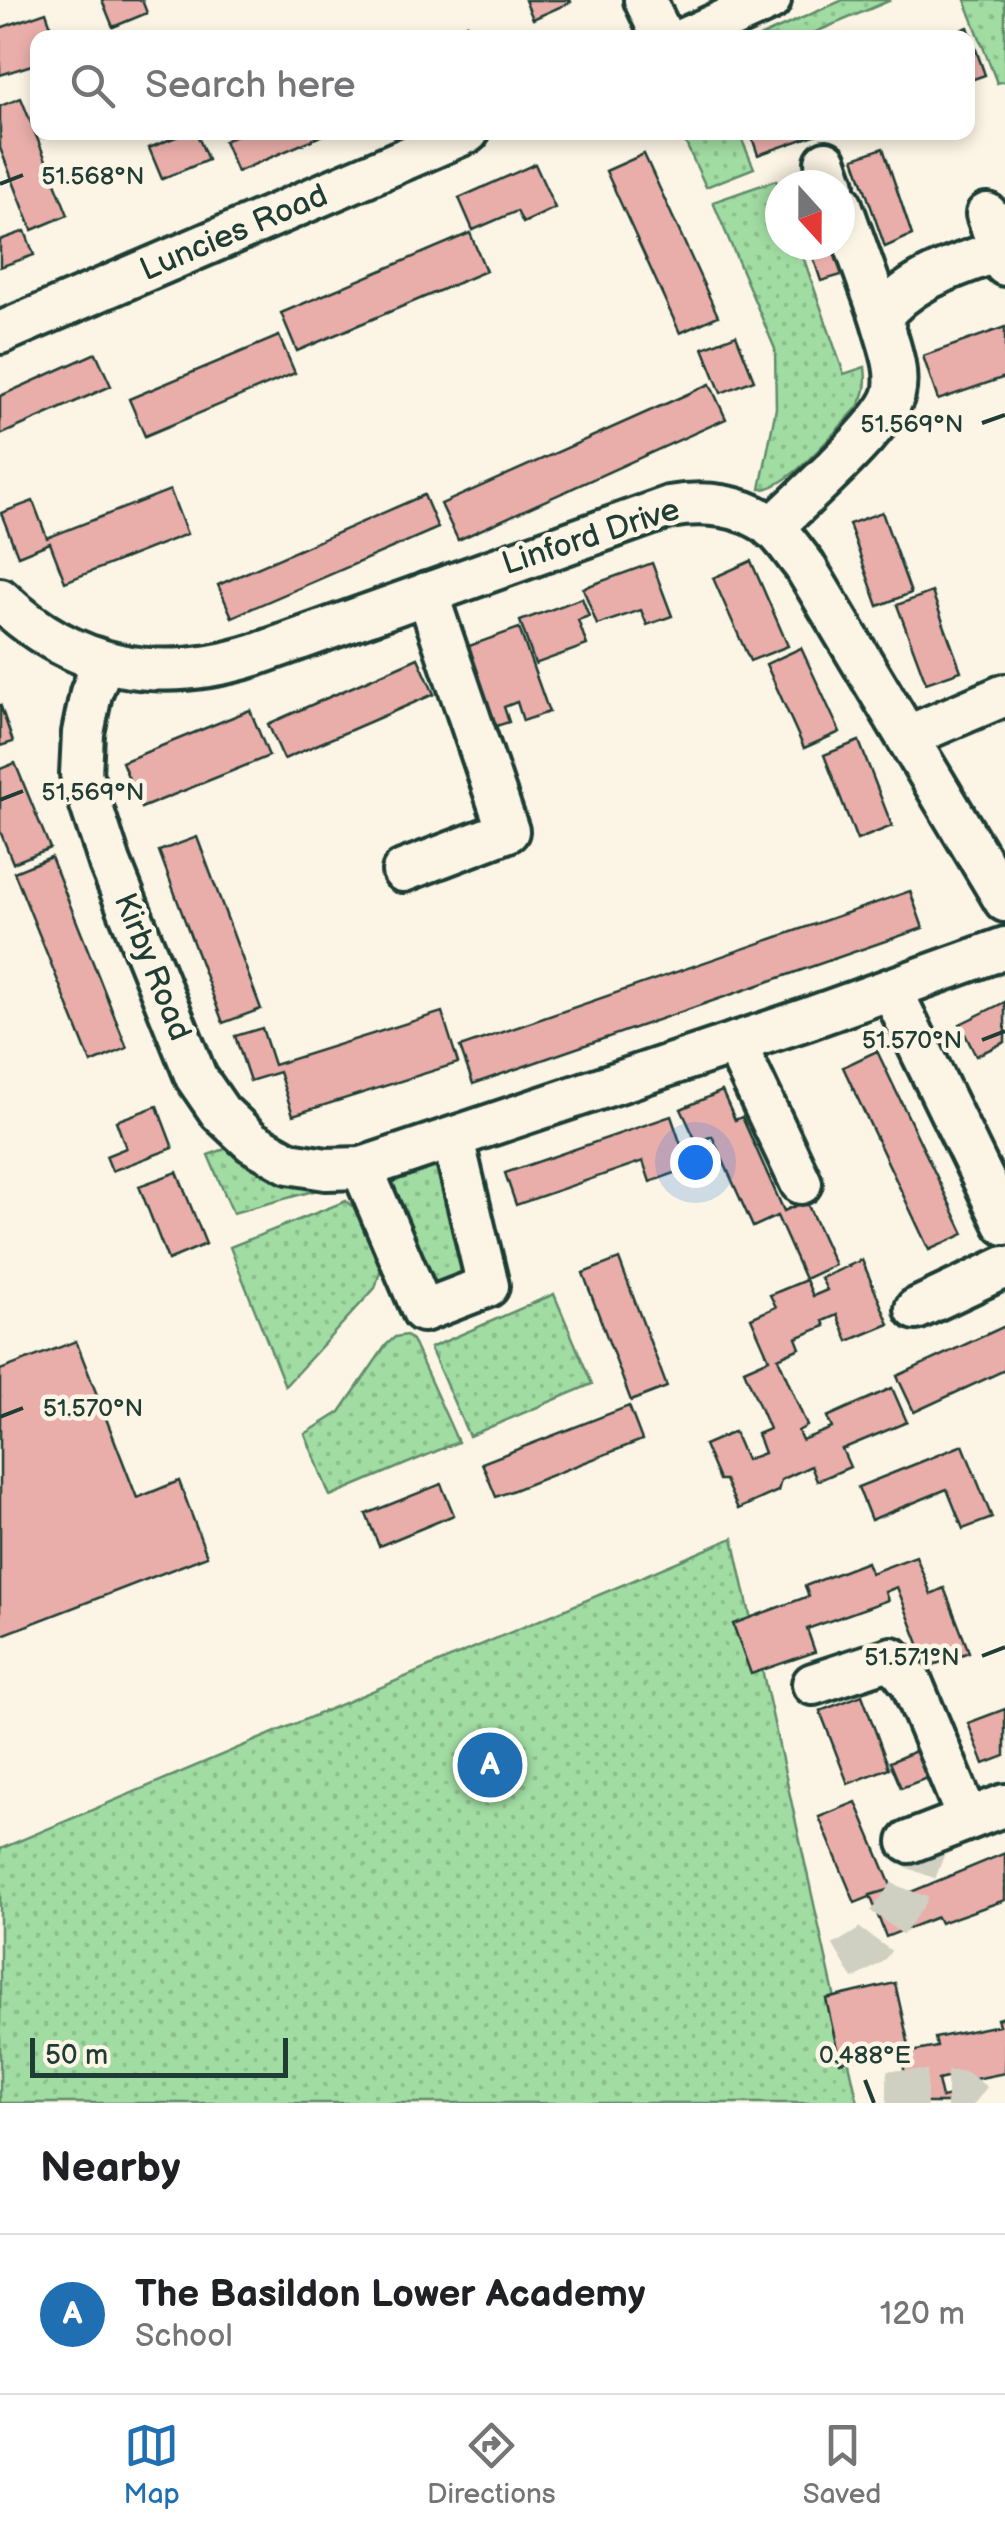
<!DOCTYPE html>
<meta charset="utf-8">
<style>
body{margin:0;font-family:"Balsamiq Sans",sans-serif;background:#f6f6f6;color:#202124}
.compass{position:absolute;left:765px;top:170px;width:90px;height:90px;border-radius:50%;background:#fff;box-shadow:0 5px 15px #0003;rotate:159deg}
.scale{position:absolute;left:30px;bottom:25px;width:258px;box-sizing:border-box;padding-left:10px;border:5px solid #1f3d34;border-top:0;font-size:28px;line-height:35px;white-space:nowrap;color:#1f3d34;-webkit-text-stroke:8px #fcf5e5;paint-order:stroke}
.you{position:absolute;left:695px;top:1162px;width:35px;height:35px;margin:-25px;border:8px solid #fff;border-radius:50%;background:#1a73e8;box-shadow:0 0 0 15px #1a73e833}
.badge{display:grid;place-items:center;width:65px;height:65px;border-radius:50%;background:#1f6fb2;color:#fff;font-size:32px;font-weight:700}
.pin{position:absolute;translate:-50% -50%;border:5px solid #fff;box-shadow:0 2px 10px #0006}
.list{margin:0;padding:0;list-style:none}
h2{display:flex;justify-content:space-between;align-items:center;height:130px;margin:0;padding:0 40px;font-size:42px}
h2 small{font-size:32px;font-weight:400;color:#757577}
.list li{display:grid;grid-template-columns:65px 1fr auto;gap:30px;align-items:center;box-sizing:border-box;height:160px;padding:0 40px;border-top:2px solid #e0e0e0}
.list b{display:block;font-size:38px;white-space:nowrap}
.list p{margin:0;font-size:32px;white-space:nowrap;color:#757577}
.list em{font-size:32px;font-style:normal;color:#757577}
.icon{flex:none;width:55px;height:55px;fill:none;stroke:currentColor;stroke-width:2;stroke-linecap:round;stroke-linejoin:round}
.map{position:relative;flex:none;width:1005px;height:2103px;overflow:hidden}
.search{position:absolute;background:#fff;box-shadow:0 5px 15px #0003;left:30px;right:30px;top:30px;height:110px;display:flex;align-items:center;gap:25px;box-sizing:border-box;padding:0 35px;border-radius:20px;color:#757577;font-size:38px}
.sheet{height:290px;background:#fff}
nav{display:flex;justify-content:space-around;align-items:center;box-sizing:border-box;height:140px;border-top:2px solid #e0e0e0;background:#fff;font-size:28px;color:#757577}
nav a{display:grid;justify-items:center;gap:5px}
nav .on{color:#1f6fb2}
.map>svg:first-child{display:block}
.grass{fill:url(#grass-dots);stroke:#608c6b;stroke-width:2.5}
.building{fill:#e9aea9;stroke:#1f3d34;stroke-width:2.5}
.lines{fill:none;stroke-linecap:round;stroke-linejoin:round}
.street-tunnel{stroke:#d0d0c2;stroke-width:40;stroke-dasharray:40 20;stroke-linecap:butt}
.street-casing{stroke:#1f3d34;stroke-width:48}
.street{stroke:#fcf5e5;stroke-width:40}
.ticks{fill:none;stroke:#1f3d34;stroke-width:4}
.labels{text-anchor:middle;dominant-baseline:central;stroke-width:9;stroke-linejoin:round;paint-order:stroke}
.street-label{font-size:32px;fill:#1f3d34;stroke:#fcf5e5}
.ticks-label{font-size:25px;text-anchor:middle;fill:#1f3d34;stroke:#fcf5e5;stroke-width:9;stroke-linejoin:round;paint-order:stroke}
</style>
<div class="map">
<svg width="1005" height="2103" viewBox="0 0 1005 2103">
<defs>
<pattern id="grass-dots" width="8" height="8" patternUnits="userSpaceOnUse" patternTransform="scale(2.5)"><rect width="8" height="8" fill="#a1dca2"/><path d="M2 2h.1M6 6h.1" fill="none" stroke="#8abe8c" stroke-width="1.8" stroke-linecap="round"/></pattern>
</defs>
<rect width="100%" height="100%" fill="#fcf5e5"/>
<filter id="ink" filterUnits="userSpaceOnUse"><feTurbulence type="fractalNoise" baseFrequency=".01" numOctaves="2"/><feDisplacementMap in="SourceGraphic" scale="20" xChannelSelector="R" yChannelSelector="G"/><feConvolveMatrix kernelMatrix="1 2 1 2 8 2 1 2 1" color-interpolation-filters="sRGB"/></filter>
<g filter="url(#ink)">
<g class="grass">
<polygon points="843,0 891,0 804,37 759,37"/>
<polygon points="965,0 1005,0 1005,81 997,83"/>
<polygon points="681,133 739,133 754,168 706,187"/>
<path d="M776 180 780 191V245H799L844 374 865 367C867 384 866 394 857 408 837 429 788 490 760 489L776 408 775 349 713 202Z"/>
<polygon points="228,1148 245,1160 339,1184 233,1213 208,1155"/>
<path d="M424 1163 440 1164C456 1198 470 1243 458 1281L438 1288 430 1285 387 1190 403 1170Z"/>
<polygon points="346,1201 359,1212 381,1268 375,1288 285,1386 230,1247"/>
<polygon points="554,1294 592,1384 469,1436 430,1348"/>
<polygon points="406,1335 412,1340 458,1442 330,1496 305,1434 340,1412 386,1345 395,1337"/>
<polygon points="733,1538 858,2103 0,2103 0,1849"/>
</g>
<g class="building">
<polygon points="102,0 142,0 147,13 113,27"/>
<polygon points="525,0 570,0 571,2 533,19"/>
<polygon points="46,12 55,38 38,38 38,63 0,75 0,28"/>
<polygon points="467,24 474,38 436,38"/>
<polygon points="968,27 985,75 968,81 968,38 938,38"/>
<polygon points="21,98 68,215 32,230 0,148 0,106"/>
<polygon points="188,132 196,132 208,160 162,179 149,148"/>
<polygon points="243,132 330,132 237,172 224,141"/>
<polygon points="750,132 823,132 758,155"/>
<polygon points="883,148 912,235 885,247 854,158"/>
<polygon points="644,154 718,316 680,333 606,171"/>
<polygon points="535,164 555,208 523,223 517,211 473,230 459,198"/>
<polygon points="811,172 815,185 788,185 787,181"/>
<polygon points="25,231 34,255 0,267 0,240"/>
<polygon points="470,233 486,271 297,351 281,313"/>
<polygon points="809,245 835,245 845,274 821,281"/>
<polygon points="1005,327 1005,377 938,400 923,356"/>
<polygon points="736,335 754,380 721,393 703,348"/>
<polygon points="279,336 295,373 145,436 129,399"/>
<polygon points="96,353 111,386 0,435 0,396"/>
<polygon points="710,384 726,419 458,540 441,504"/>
<polygon points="170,490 187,534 65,582 50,543 18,556 1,513 33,501 47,538"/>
<polygon points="424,495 438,528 232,617 218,585"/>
<polygon points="882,512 911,593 878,606 849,524"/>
<polygon points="751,561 788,646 750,661 713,578"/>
<polygon points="652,563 672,616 647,625 641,610 597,625 583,588"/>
<polygon points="932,592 961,671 926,683 897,605"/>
<polygon points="582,598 589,616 578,620 587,645 535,664 520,621"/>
<polygon points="519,628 549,712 523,721 517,702 504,707 509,722 487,729 458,650"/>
<polygon points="801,648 840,732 804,748 766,664"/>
<polygon points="418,658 434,694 284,759 268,724"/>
<polygon points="0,704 13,742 0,746"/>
<polygon points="250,710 269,756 141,808 122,762"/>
<polygon points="859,741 892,826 857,840 824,755"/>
<polygon points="15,763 50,848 13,863 0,831 0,769"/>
<polygon points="197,837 261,1009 223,1023 159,851"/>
<polygon points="51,857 127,1048 91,1063 14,872"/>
<polygon points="910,891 923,928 473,1084 460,1047"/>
<polygon points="1005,1002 1005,1042 976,1056 960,1024"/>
<polygon points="442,1012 458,1063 293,1115 279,1072 250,1081 235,1036 262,1028 274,1065"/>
<polygon points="877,1051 964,1234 929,1250 843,1067"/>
<polygon points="722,1091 735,1120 742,1117 784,1211 806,1201 835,1265 805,1279 777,1216 753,1227 712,1136 697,1143 681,1109"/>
<polygon points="157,1106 173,1148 112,1171 106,1156 126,1148 116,1121"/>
<polygon points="671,1116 689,1168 650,1182 643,1161 516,1205 505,1173"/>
<polygon points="177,1172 206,1244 168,1260 139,1186"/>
<polygon points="619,1259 667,1387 631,1401 583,1273"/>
<polygon points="862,1260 889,1324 848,1341 837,1315 823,1321 825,1326 796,1338 800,1348 778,1358 807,1426 798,1431 802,1440 832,1428 827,1417 892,1388 907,1422 842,1449 850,1467 817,1481 811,1466 781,1480 778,1491 738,1509 725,1480 719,1480 704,1445 734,1432 746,1460 764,1453 757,1434 769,1429 744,1370 769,1359 751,1318 776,1307 770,1295 806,1280 813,1296 827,1290 821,1278"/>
<polygon points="1005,1326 1005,1370 914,1412 897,1376"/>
<polygon points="76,1341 137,1498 179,1481 207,1556 0,1636 0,1370"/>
<polygon points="629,1406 642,1440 496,1497 482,1463"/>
<polygon points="963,1445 992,1518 963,1529 947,1489 871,1520 858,1487"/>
<polygon points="441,1484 454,1515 379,1546 366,1514"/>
<polygon points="916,1556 931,1594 944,1588 969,1652 928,1667 897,1587 885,1592 888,1600 807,1629 815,1652 751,1674 733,1624 809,1596 805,1586 867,1562 871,1573"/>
<polygon points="862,1695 889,1768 848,1784 820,1711"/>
<polygon points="1005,1709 1005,1756 984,1764 968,1723"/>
<polygon points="916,1751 927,1778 901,1788 890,1762"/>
<polygon points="856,1802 892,1888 855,1903 819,1817"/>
<polygon points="1005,1853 1005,1900 940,1923 937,1917 886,1937 870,1895 887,1890 911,1892"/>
<polygon points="895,1983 909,2046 840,2062 826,1999"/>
<polygon points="1005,2017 1005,2073 955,2083 951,2077 938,2080 942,2098 953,2095 954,2103 897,2103 910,2099 901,2054 937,2047 935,2038 999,2025 997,2019"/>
</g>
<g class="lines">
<g class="street-tunnel">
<polyline points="843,1962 870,1946 908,1894 930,1836"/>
<polyline points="887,2090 959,2091 975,2103"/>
</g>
<defs>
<g id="street">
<polyline points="645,0 663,38"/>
<polyline points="686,38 770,0"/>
<polyline points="826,162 834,185"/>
<polyline points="840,202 881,317"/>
<polyline points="987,214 1005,265"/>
<polyline points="0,333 468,132"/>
<path d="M772 528C799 501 885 426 894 394 900 368 887 341 881 317 911 278 955 267 1000 250"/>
<path d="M0 599C74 670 159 685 255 655L669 507C704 501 743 504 772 527 784 537 794 553 804 565L1005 901"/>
<polyline points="103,663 91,693 83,733 81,774 110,863 196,1077 220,1112 252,1142 289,1163 326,1169 362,1168 807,1019 1005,948"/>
<polyline points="909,736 1005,695"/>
<polyline points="403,871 508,831 427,593"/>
<polyline points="891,989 1005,1224"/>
<polyline points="735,1043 801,1183"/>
<polyline points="362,1168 423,1311 488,1286 453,1139"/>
<polyline points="916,1309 1005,1267"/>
<polyline points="813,1684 892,1658 912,1684 968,1819"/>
<polyline points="909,1842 1005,1805"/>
</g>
</defs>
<use href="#street" class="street-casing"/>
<use href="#street" class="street"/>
</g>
</g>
<path class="ticks" d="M0 184 23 175M982 423 1005 415M0 800 23 791M982 1040 1005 1031M0 1417 23 1408M982 1656 1005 1647M865 2080 874 2103"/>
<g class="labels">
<g class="street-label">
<text transform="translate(234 233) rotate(-23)">Luncies Road</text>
<text transform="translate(591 537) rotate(-18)">Linford Drive</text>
<text transform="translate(152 967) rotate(68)">Kirby Road</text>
</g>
</g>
<g class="ticks-label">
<text x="93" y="184">51.568°N</text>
<text x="912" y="432">51.569°N</text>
<text x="93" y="800">51.569°N</text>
<text x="912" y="1048">51.570°N</text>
<text x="93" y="1416">51.570°N</text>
<text x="912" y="1665">51.571°N</text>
<text x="865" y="2063">0.488°E</text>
</g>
</svg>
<svg class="compass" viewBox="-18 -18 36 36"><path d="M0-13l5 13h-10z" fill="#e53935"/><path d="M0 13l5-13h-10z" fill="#757577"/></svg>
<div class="scale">50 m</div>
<div class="you"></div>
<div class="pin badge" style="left:490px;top:1765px">A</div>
<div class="search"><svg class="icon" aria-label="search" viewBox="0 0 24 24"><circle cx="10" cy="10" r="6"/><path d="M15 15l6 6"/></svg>Search here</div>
</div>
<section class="sheet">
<h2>Nearby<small></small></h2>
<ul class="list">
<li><span class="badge">A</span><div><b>The Basildon Lower Academy</b><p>School</p></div><em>120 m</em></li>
</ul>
</section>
<nav>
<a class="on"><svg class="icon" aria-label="map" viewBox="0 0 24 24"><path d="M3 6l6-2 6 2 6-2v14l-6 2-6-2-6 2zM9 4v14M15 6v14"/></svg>Map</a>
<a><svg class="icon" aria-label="directions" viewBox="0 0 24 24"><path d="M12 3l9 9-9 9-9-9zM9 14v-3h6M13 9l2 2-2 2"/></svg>Directions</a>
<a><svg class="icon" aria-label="saved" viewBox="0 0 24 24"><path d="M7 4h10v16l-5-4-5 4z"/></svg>Saved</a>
</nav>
